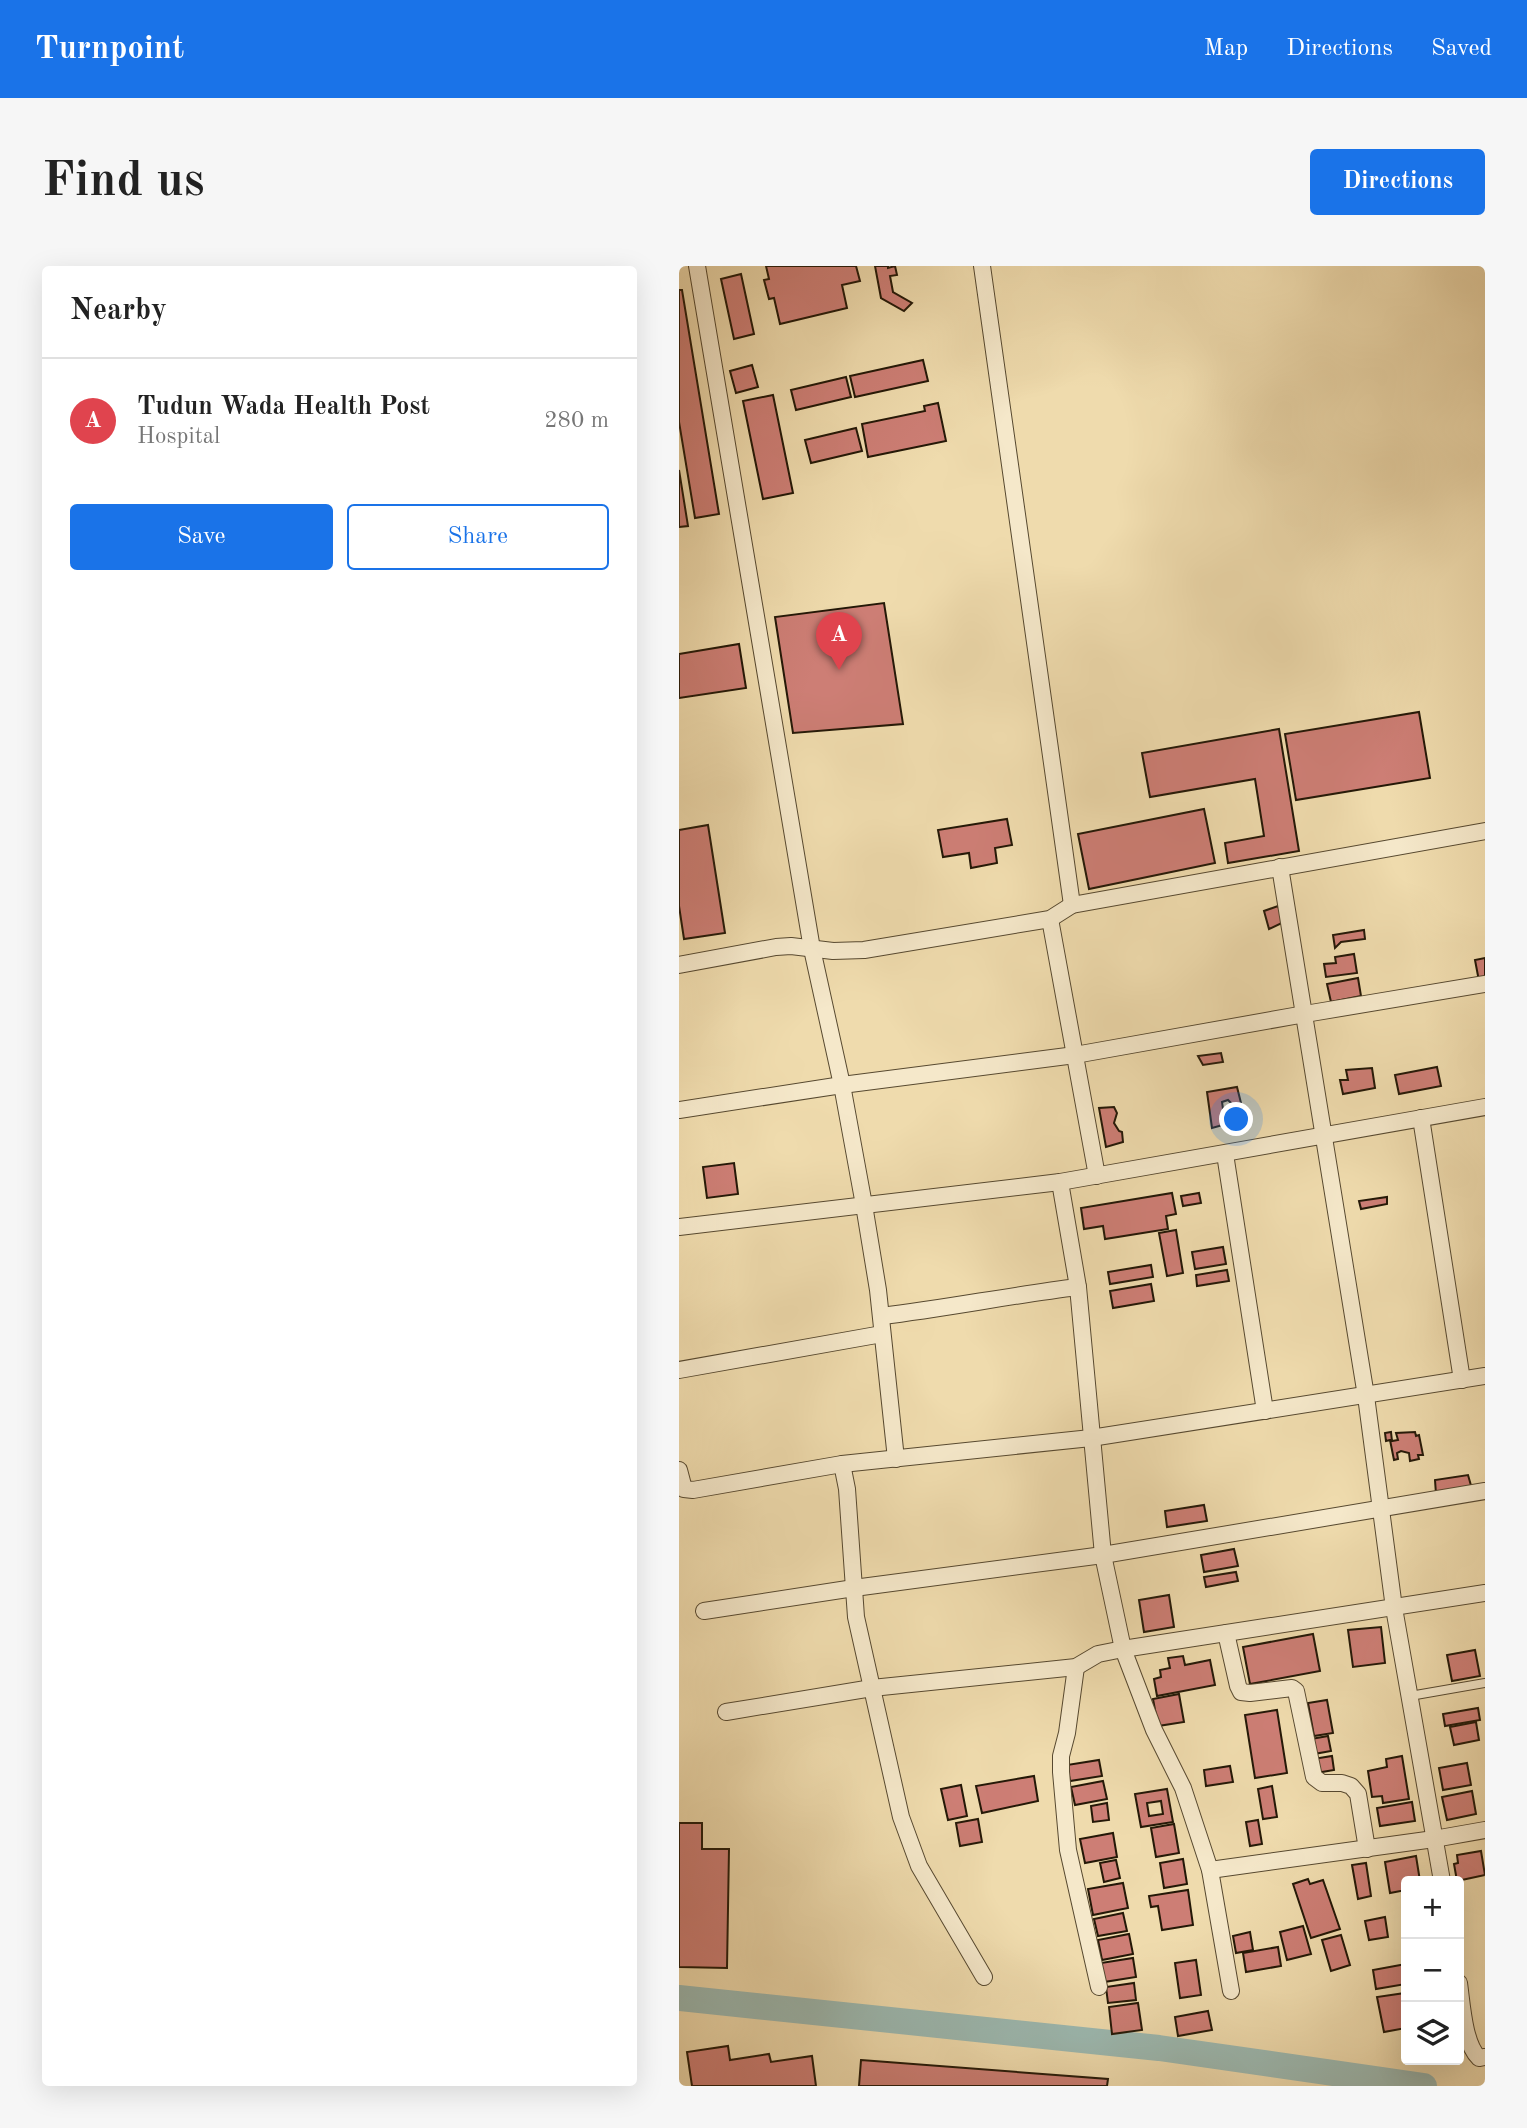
<!DOCTYPE html>
<meta charset="utf-8">
<style>
body{margin:0;font-family:"Old Standard TT",serif;background:#f6f6f6;color:#222}
.controls{position:absolute;right:21px;bottom:21px;display:grid;overflow:hidden;border-radius:7px;box-shadow:0 7px 28px #0002}
.controls button{width:63px;height:63px;display:grid;place-items:center;padding:0;border:0;border-bottom:2px solid #e0e0e0;background:#fff;color:#222;font:35px sans-serif}
.you{position:absolute;left:558px;top:854px;width:24px;height:24px;margin:-18px;border:5px solid #fff;border-radius:50%;background:#1a73e8;box-shadow:0 0 0 10px #1a73e833}
.badge{display:grid;place-items:center;width:46px;height:46px;border-radius:50%;background:#1a73e8;color:#fff;font-size:23px;font-weight:700}
.pin{position:absolute;translate:-50% -58px;filter:drop-shadow(0 2px 4px #0008)}
.pin::after{content:'';position:absolute;top:37px;width:24px;height:21px;background:inherit;clip-path:polygon(0 0,100% 0,50% 100%)}
.list{margin:0;padding:0;list-style:none}
h2{display:flex;justify-content:space-between;align-items:center;height:91px;margin:0;padding:0 28px;font-size:30px}
h2 small{font-size:23px;font-weight:400;color:#767676}
.list li{display:grid;grid-template-columns:46px 1fr auto;gap:21px;align-items:center;box-sizing:border-box;height:126px;padding:0 28px;border-top:2px solid #e0e0e0}
.list b{display:block;font-size:26px;white-space:nowrap}
.list p{margin:0;font-size:23px;white-space:nowrap;color:#767676}
.list em{font-size:23px;font-style:normal;color:#767676}
.actions{display:flex;gap:14px;padding:21px 28px}
.actions a{flex:1;padding:16px 0;border:2px solid #1a73e8;border-radius:7px;text-align:center;font-size:24px;color:#1a73e8}
.actions .main{background:#1a73e8;color:#fff}
.icon{flex:none;width:38px;height:38px;fill:none;stroke:currentColor;stroke-width:2;stroke-linecap:round;stroke-linejoin:round}
.map{position:relative;flex:none;width:806px;height:1820px;overflow:hidden;border-radius:7px}
header{display:flex;align-items:center;gap:42px;box-sizing:border-box;height:98px;padding:0 35px;background:#1a73e8;color:#fff}
header strong{font-size:33px}
nav{display:flex;gap:38px;margin-inline-start:auto;font-size:24px}
.intro{display:flex;align-items:center;justify-content:space-between;box-sizing:border-box;height:168px;padding:0 42px}
h1{margin:0;font-size:49px}
.button{padding:18px 32px;border-radius:7px;background:#1a73e8;color:#fff;font-size:24px;font-weight:700}
main{display:flex;gap:42px;padding:0 42px}
aside{flex:1;background:#fff;border-radius:7px;box-shadow:0 7px 28px #0002}
.map>svg:first-child{display:block}
.lines{fill:none;stroke-linecap:round;stroke-linejoin:round}
.river{stroke:#9cb9b1;stroke-width:26}
.building{fill:#cd7e75;stroke:#241807;stroke-width:2;fill-rule:evenodd}
.service-casing{stroke:#574930;stroke-width:10}
.minor-casing{stroke:#574930;stroke-width:18}
.service{stroke:#f5e8ca;stroke-width:8}
.minor{stroke:#f5e8ca;stroke-width:16}
</style>
<header>
<strong>Turnpoint</strong>
<nav><a>Map</a><a>Directions</a><a>Saved</a></nav>
</header>
<div class="intro"><h1>Find us</h1><a class="button">Directions</a></div>
<main>
<aside>
<h2>Nearby<small></small></h2>
<ul class="list">
<li><span class="badge" style="background:#e0444e">A</span><div><b>Tudun Wada Health Post</b><p>Hospital</p></div><em>280 m</em></li>
</ul>
<div class="actions"><a class="main">Save</a><a>Share</a></div>
</aside>
<div class="map">
<svg width="806" height="1820" viewBox="0 0 806 1820">
<rect width="100%" height="100%" fill="#efdbad"/>
<filter id="stains"><feTurbulence type="fractalNoise" baseFrequency=".00286" numOctaves="4"/><feColorMatrix values="0 0 0 0 .2 0 0 0 0 .09 0 0 0 0 .02 0 0 0 .5 -.17"/></filter>
<radialGradient id="worn" r=".72"><stop offset=".6" stop-color="#630" stop-opacity="0"/><stop offset="1" stop-color="#630" stop-opacity=".3"/></radialGradient>
<g class="lines">
<polyline class="river" points="0,1732 480,1782 745,1820"/>
</g>
<g class="building">
<polygon points="87,0 177,0 181,15 163,19 168,42 101,58 95,32 90,33 85,14 90,13"/>
<polygon points="196,0 209,0 209,2 216,0 218,9 211,10 214,26 233,37 225,45 202,32"/>
<polygon points="62,8 75,68 55,73 42,13"/>
<polygon points="0,24 3,24 40,248 16,252 0,156"/>
<polygon points="244,94 249,115 176,131 171,110"/>
<polygon points="73,99 79,121 57,127 51,105"/>
<polygon points="167,111 172,131 117,144 112,124"/>
<polygon points="94,129 114,227 84,233 64,135"/>
<polygon points="259,137 267,175 189,191 183,158 246,145 245,140"/>
<polygon points="177,162 183,185 132,197 126,174"/>
<polygon points="0,204 9,260 0,261"/>
<polygon points="205,337 224,458 114,467 96,351"/>
<polygon points="60,378 67,422 0,432 0,388"/>
<polygon points="740,446 751,512 617,534 606,468"/>
<polygon points="600,463 620,585 549,597 546,577 585,570 576,513 471,531 463,487"/>
<polygon points="525,543 536,597 410,623 399,568"/>
<polygon points="328,553 333,579 316,582 318,597 292,602 290,587 264,591 259,564"/>
<polygon points="29,559 46,667 5,673 0,640 0,564"/>
<polygon points="599,640 605,656 590,663 585,645"/>
<polygon points="685,664 686,673 662,676 656,682 654,669"/>
<polygon points="675,688 678,707 647,711 645,698 657,697 656,691"/>
<polygon points="806,692 806,714 800,715 796,694"/>
<polygon points="679,712 682,730 652,736 648,718"/>
<polygon points="542,787 544,796 524,799 519,790"/>
<polygon points="758,801 762,820 720,828 716,809"/>
<polygon points="693,802 696,822 664,828 661,814 669,814 667,804"/>
<polygon points="558,821 562,837 553,838 549,834 543,836 544,843 549,842 551,857 533,862 528,826"/>
<polygon points="435,841 438,847 435,857 440,865 443,866 444,876 427,881 420,842"/>
<polygon points="55,897 59,928 28,932 24,901"/>
<polygon points="493,927 497,948 487,950 489,963 426,973 424,960 405,963 402,942"/>
<polygon points="520,927 522,937 504,940 502,930"/>
<polygon points="708,931 708,938 682,943 680,935"/>
<polygon points="497,964 504,1007 488,1010 480,967"/>
<polygon points="544,981 547,998 516,1003 513,986"/>
<polygon points="472,999 474,1011 431,1018 429,1006"/>
<polygon points="548,1004 550,1015 518,1020 517,1009"/>
<polygon points="472,1018 475,1035 434,1042 431,1025"/>
<polygon points="712,1166 713,1175 719,1174 717,1167 736,1166 737,1170 740,1169 744,1189 739,1189 740,1193 731,1195 730,1187 722,1185 718,1187 719,1193 715,1194 711,1174 707,1175 706,1167"/>
<polygon points="789,1209 793,1223 757,1228 756,1214"/>
<polygon points="525,1239 528,1255 488,1261 486,1245"/>
<polygon points="555,1283 559,1300 525,1306 522,1289"/>
<polygon points="557,1306 559,1315 527,1321 525,1311"/>
<polygon points="490,1329 495,1361 465,1366 460,1334"/>
<polygon points="702,1361 706,1397 674,1401 669,1364"/>
<polygon points="634,1368 641,1405 571,1418 564,1381"/>
<polygon points="796,1384 801,1410 773,1415 768,1389"/>
<polygon points="504,1390 506,1399 531,1394 536,1419 478,1430 475,1413 482,1411 481,1404 491,1402 489,1392"/>
<polygon points="500,1428 505,1456 479,1460 474,1433"/>
<polygon points="648,1434 654,1467 635,1470 629,1437"/>
<polygon points="799,1442 801,1454 766,1460 764,1448"/>
<polygon points="598,1444 608,1507 576,1512 566,1449"/>
<polygon points="797,1456 800,1474 775,1479 771,1461"/>
<polygon points="649,1470 652,1485 635,1488 632,1473"/>
<polygon points="653,1490 655,1504 637,1507 634,1493"/>
<polygon points="723,1490 730,1533 704,1537 703,1530 693,1531 689,1505 708,1501 707,1493"/>
<polygon points="420,1494 423,1510 391,1515 388,1499"/>
<polygon points="788,1497 792,1519 764,1524 760,1502"/>
<polygon points="551,1500 554,1516 527,1520 525,1504"/>
<polygon points="355,1510 359,1535 303,1547 297,1520"/>
<polygon points="424,1515 428,1533 396,1539 392,1521"/>
<polygon points="282,1519 288,1550 269,1554 262,1523"/>
<polygon points="593,1520 598,1551 584,1553 579,1523"/>
<path d="M488 1523 494 1556 462 1561 456 1528ZM482 1535 484 1548 470 1550 468 1537Z"/>
<polygon points="793,1525 797,1548 768,1554 763,1531"/>
<polygon points="733,1536 736,1555 701,1560 698,1542"/>
<polygon points="428,1537 430,1554 414,1556 412,1540"/>
<polygon points="299,1553 303,1576 281,1580 277,1557"/>
<polygon points="579,1554 583,1578 571,1580 567,1556"/>
<polygon points="0,1557 23,1557 23,1583 50,1583 48,1702 0,1701"/>
<polygon points="495,1558 500,1587 477,1591 472,1562"/>
<polygon points="434,1567 438,1591 406,1597 401,1573"/>
<polygon points="802,1585 806,1609 778,1615 775,1598 779,1597 778,1589"/>
<polygon points="737,1590 741,1615 727,1615 727,1624 711,1627 706,1596"/>
<polygon points="504,1593 508,1618 485,1622 481,1597"/>
<polygon points="437,1594 441,1612 425,1616 421,1597"/>
<polygon points="687,1597 692,1630 679,1633 673,1599"/>
<polygon points="629,1613 631,1618 644,1614 661,1663 632,1672 614,1618"/>
<polygon points="444,1617 449,1642 414,1649 409,1623"/>
<polygon points="509,1624 514,1659 483,1664 479,1640 472,1641 470,1630"/>
<polygon points="444,1647 448,1665 419,1670 415,1653"/>
<polygon points="706,1651 709,1671 690,1674 686,1655"/>
<polygon points="624,1660 632,1688 608,1694 601,1666"/>
<polygon points="571,1666 574,1684 557,1687 554,1670"/>
<polygon points="450,1668 454,1688 423,1694 419,1674"/>
<polygon points="662,1669 671,1699 652,1705 643,1674"/>
<polygon points="599,1681 602,1700 567,1706 564,1687"/>
<polygon points="454,1692 457,1711 425,1716 422,1697"/>
<polygon points="517,1694 522,1729 501,1732 496,1697"/>
<polygon points="727,1698 727,1718 697,1723 694,1704"/>
<polygon points="455,1717 457,1734 429,1737 427,1721"/>
<polygon points="726,1727 727,1762 705,1766 698,1731"/>
<polygon points="459,1737 463,1764 433,1768 430,1741"/>
<polygon points="529,1745 533,1764 499,1770 496,1751"/>
<polygon points="49,1780 51,1794 90,1788 92,1796 133,1790 137,1820 13,1820 8,1786"/>
<polygon points="182,1794 429,1813 428,1820 180,1820"/>
</g>
<g class="lines">
<defs>
<polyline id="service" points="731,1430 806,1417"/>
<g id="minor">
<polyline points="18,0 133,683 163,819 185,939 199,1024 217,1193"/>
<polyline points="303,0 393,639"/>
<polyline points="601,601 687,1130 715,1342 763,1615"/>
<polyline points="371,653 418,910"/>
<polyline points="0,699 97,681 112,680 154,685 185,684 371,653 393,639 806,565"/>
<polyline points="0,844 163,819 396,789 626,748 806,718"/>
<polyline points="742,852 783,1114"/>
<polyline points="546,888 586,1145"/>
<polyline points="381,916 399,1021 424,1289 444,1383 475,1464 504,1522 531,1604 552,1725"/>
<polyline points="0,961 381,916 806,841"/>
<path d="M203 1050C269 1042 333 1029 399 1021"/>
<polyline points="0,1104 203,1068"/>
<polyline points="163,1198 168,1223 177,1351 222,1551 240,1600 305,1711"/>
<polyline points="0,1204 5,1223 14,1224 163,1198 412,1172 806,1110"/>
<polyline points="25,1345 175,1322 424,1289 806,1225"/>
<polyline points="547,1367 559,1420 562,1426 571,1427 613,1422 617,1425 635,1511 643,1517 663,1517 672,1520 679,1528 688,1583"/>
<polyline points="397,1401 388,1467 382,1490 382,1506 389,1584 420,1721"/>
<polyline points="47,1446 193,1422 397,1401 419,1388 444,1383 806,1327"/>
<polyline points="531,1604 755,1573 806,1564"/>
<path d="M780 1717C783 1738 785 1778 800 1792L806 1791"/>
</g>
</defs>
<use href="#service" class="service-casing"/>
<use href="#minor" class="minor-casing"/>
<use href="#service" class="service"/>
<use href="#minor" class="minor"/>
</g>
<rect width="100%" height="100%" filter="url(#stains)"/>
<rect width="100%" height="100%" fill="url(#worn)"/>
</svg>
<div class="controls">
<button>+</button>
<button>−</button>
<button><svg class="icon" aria-label="layers" viewBox="0 0 24 24"><path d="M12 4l9 5-9 5-9-5zM3 14l9 5 9-5"/></svg></button>
</div>
<div class="you"></div>
<div class="pin badge" style="left:160px;top:404px;background:#e0444e">A</div>
</div>
</main>
